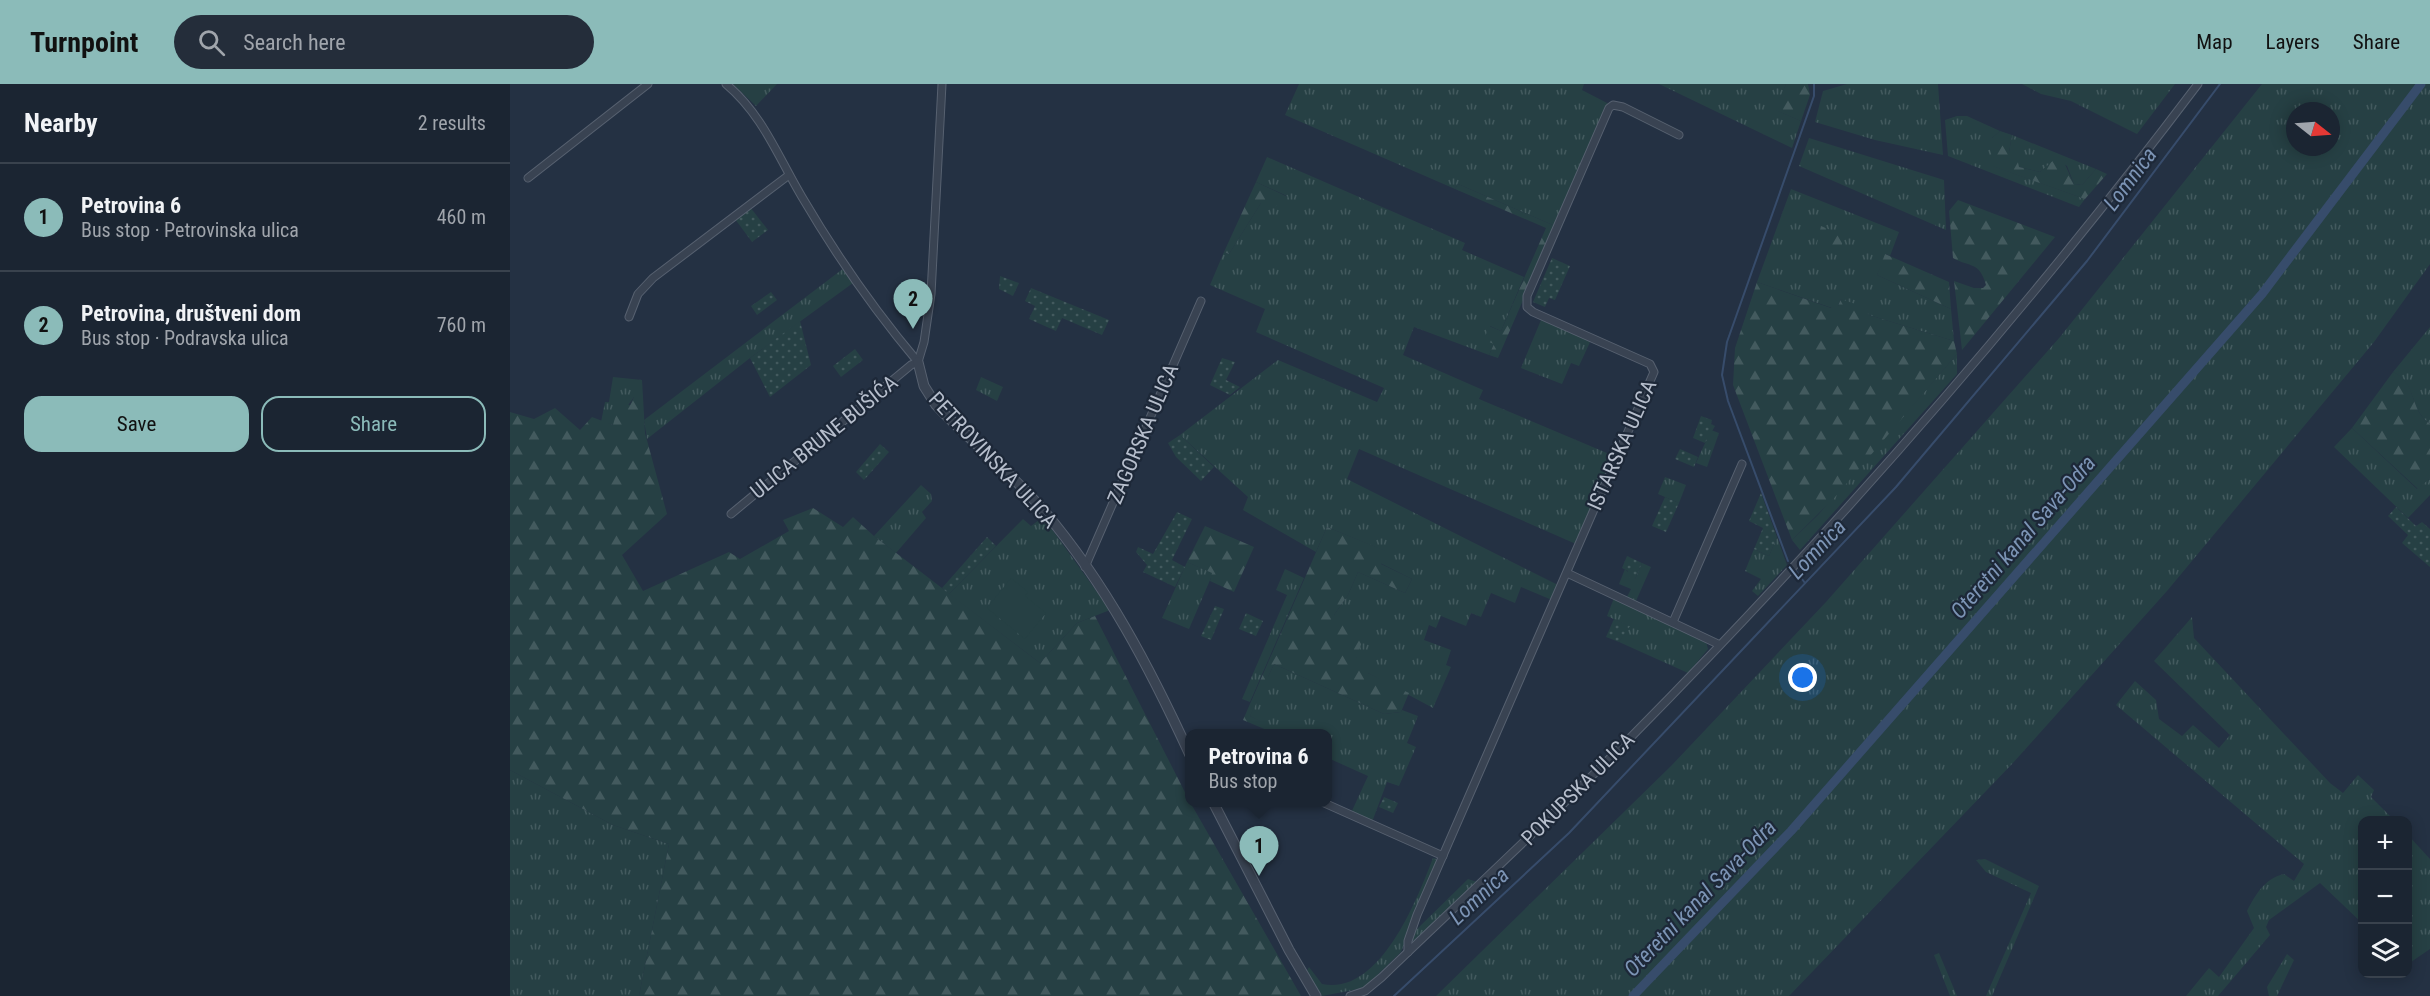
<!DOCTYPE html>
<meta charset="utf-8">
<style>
body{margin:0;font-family:"Roboto Condensed",sans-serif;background:#242d3a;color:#f1f3f6}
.controls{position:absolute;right:18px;bottom:18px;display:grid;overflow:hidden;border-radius:12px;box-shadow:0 3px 15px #0003}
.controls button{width:54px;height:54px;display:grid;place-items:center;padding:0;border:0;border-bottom:2px solid #39424d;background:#1b2532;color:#f1f3f6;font:30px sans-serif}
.compass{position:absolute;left:1776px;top:18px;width:54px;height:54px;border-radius:50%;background:#1b2532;box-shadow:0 3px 15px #0003;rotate:107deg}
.you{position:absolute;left:1293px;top:594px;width:21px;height:21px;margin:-15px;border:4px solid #fff;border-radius:50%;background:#1a73e8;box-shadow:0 0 0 9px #1a73e833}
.badge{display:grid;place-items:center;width:39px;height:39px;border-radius:50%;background:#8bbbb9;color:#111;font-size:20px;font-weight:700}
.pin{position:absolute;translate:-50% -50px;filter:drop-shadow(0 2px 3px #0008)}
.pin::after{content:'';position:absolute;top:32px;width:21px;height:18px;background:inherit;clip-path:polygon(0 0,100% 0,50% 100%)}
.popup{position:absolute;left:675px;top:645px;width:147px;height:78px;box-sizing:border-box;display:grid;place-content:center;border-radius:12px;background:#1b2532;filter:drop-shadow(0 2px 4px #0005);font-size:20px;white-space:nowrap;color:#a0a5ac}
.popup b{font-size:22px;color:#f1f3f6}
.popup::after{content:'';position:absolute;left:50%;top:100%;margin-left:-12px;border:12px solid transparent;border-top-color:#1b2532}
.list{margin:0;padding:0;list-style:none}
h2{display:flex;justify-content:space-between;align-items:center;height:78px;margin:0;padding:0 24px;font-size:26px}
h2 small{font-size:20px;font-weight:400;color:#a0a5ac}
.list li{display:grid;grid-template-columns:39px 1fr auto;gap:18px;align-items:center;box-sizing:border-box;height:108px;padding:0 24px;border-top:2px solid #39424d}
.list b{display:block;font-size:22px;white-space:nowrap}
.list p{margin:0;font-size:20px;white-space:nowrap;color:#a0a5ac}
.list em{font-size:20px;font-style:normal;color:#a0a5ac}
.actions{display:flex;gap:12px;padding:18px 24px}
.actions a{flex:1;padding:14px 0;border:2px solid #8bbbb9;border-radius:18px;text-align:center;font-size:21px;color:#8bbbb9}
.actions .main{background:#8bbbb9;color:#111}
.icon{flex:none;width:33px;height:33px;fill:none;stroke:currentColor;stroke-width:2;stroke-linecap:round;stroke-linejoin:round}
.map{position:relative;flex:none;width:1920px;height:912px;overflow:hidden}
header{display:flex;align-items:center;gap:36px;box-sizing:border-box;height:84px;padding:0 30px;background:#8bbbb9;color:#111}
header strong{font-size:28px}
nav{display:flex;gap:33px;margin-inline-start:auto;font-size:21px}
.search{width:420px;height:54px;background:#242d3a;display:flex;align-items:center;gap:15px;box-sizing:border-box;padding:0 21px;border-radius:33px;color:#a0a5ac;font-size:22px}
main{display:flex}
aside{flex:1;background:#1b2532}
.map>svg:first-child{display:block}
.grass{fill:url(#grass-tufts);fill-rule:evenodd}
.forest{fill:url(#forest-firs)}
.park{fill:#264044}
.garden{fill:url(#garden-dots)}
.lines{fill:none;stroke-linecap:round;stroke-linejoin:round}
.stream{stroke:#374c6b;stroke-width:2}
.canal{stroke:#374c6b;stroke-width:9}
.minor-casing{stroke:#576170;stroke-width:9}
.tertiary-casing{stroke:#576170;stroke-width:11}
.minor{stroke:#394352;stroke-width:7}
.tertiary{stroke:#394352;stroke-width:9}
.labels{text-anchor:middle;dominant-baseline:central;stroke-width:4.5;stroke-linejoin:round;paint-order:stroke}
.street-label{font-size:21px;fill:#b6becc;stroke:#1d2838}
.water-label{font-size:22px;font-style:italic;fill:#7c94b5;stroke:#1d2838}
</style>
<header>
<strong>Turnpoint</strong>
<div class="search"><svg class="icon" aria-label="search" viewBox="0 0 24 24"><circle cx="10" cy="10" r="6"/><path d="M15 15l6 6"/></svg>Search here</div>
<nav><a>Map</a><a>Layers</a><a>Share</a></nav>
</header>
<main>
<aside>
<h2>Nearby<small>2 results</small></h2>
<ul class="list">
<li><span class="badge">1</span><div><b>Petrovina 6</b><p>Bus stop · Petrovinska ulica</p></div><em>460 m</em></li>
<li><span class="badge">2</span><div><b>Petrovina, društveni dom</b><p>Bus stop · Podravska ulica</p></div><em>760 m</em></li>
</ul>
<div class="actions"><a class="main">Save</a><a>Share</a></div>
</aside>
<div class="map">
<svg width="1920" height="912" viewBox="0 0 1920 912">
<defs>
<pattern id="grass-tufts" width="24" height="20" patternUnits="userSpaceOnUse" patternTransform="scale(1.5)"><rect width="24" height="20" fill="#264044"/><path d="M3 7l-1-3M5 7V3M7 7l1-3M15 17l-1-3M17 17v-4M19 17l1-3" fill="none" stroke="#435a5e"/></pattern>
<pattern id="forest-firs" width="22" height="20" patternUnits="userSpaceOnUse" patternTransform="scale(1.5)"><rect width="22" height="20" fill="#264044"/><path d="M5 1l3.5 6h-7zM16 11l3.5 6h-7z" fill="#435a5e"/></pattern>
<pattern id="garden-dots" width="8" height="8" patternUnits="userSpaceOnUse" patternTransform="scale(1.5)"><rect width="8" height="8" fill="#264044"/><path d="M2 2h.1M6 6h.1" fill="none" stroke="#435a5e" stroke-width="1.8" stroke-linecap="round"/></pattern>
</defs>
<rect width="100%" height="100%" fill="#243143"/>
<g class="grass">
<polygon points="223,0 267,0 246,22"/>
<polygon points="789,0 1074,0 1072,6 1099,20 1045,142 948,100 945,105 775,31"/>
<polygon points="1149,0 1276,0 1266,26 1291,37 1282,64"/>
<polygon points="1337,0 1428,0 1433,71 1365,56 1305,38 1313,7"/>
<polygon points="1512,0 1665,0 1627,50 1561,17 1531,10"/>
<path d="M1752 0H1920V180L1864 258 1657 507 1502 680 1279 912H926L1162 681 1316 518 1550 253ZM1785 27H1821V63H1785Z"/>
<polygon points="1447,32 1457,32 1490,47 1482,54 1483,82 1575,115 1569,123 1438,72 1435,36"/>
<polygon points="1502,51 1586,85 1572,101 1564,100 1557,82 1546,75 1530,88 1509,83 1499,68"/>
<polygon points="1299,54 1434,96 1436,146 1289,82"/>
<polygon points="757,73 955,159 952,166 1014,193 991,247 980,242 984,260 979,271 904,243 893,271 973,306 969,315 1104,372 1066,460 849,365 837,395 1048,501 1042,516 1011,503 1005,519 981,509 971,533 961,529 956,542 931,532 926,544 919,541 914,556 941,566 936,581 941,583 923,624 858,589 846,573 824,531 838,511 848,488 895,509 902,495 870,479 875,467 817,443 806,468 733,426 738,413 670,351 768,276 867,318 874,304 746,248 755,225 700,201 714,168 719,170 751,119 777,112 746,98"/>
<polygon points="1281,105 1389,148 1380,172 1376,170 1367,191 1441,225 1444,257 1359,231 1331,215 1328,222 1322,224 1247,198"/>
<polygon points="334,184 343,199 240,274 137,355 134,336"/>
<polygon points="1031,236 1081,256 1069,282 1061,279 1052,300 1011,284"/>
<path d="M1920 243V340C1898 324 1908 300 1883 288Z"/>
<polygon points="1447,270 1447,290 1290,466 1282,456 1308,431"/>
<polygon points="103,293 132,296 133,313 124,313 104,341 91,338 95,318 99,318"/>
<polygon points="471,293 493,303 487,317 466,306"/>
<polygon points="1842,344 1907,405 1920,394 1920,411 1898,434 1824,363"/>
<polygon points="1201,346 1209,349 1197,383 1186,379"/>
<polygon points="1155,393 1176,401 1169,419 1148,410"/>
<polygon points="411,401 421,410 422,417 412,428 416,434 386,469 364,452"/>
<polygon points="533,433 600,526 567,539 530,579 439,510 513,435 521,442"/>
<polygon points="1267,453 1277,481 1248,512 1242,507 1251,495 1235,487 1244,465 1259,472"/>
<polygon points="677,478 703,489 679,545 652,534"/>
<polygon points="1132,479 1141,483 1126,517 1117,513 1121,505 1109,500 1115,485 1125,495"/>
<polygon points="775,485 794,494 740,618 732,615 777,511 766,506"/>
<polygon points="1104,514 1196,558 1198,565 1178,589 1109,558 1119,542 1097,532"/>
<path d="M1682 533 1684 554 1820 699 1833 709 1848 691 1864 706 1861 713 1884 736H1852V839L1810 799 1759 836 1756 843 1760 851 1708 912H1676L1699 884 1709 893 1744 844 1737 827C1746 810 1754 795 1774 790L1784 797 1794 780 1606 621 1625 597 1646 616 1649 635 1672 652 1683 641 1709 664 1720 651 1644 577Z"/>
<polygon points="764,580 874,630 891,628 892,626 908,632 897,659 906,663 889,702 877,698 862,738 841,729 858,692 818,674 818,650 765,649 767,646 740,632"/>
<polygon points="0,686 103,741 159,760 129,912 0,912"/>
<polygon points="1898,751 1920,775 1920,865 1898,880"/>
<path d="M923 774 929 776 891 868 854 904 812 912 796 888 799 883 812 900C870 912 907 815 923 774Z"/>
<polygon points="1475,775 1529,802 1482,912 1476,912 1521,809 1476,788 1466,776"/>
<polygon points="958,795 967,798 905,857 902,856 903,849"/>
<polygon points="1429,869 1447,912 1440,912 1424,871"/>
<polygon points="1777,870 1784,876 1767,912 1759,912 1757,903"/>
</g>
<g class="forest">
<polygon points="1276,0 1298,0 1300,11 1291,37 1265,26"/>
<polygon points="1490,47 1502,51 1499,68 1507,74 1509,83 1530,88 1546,74 1553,76 1564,100 1572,101 1586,85 1597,90 1575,115 1482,82 1482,54"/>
<polygon points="746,98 778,113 763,124 751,119 719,170 714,168"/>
<polygon points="948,100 1045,142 988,274 979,271 984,260 974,256 979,242 991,247 1036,144 945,105"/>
<path d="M1448 116 1545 153 1452 266 1444 197 1464 204H1473L1476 201C1469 177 1461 184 1443 174L1439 127Z"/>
<polygon points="1311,142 1334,152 1331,165 1319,170 1306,164"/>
<polygon points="1375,170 1439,198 1441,225 1367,191"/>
<polygon points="1247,198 1321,224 1323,221 1328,222 1331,215 1354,223 1359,231 1444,257 1447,270 1325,413 1282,456 1223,301 1225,264"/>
<path d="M1883 288C1909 300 1897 323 1920 340V394L1908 405 1842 344Z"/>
<polygon points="124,313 133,313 135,349 157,430 112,471 133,507 219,468 230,475 279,447 273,436 303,424 333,443 343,433 364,452 530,579 567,539 585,532 680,718 791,912 129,912 159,760 103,741 0,686 0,328 24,335 45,324 70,346 82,333 103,341 109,320 120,321"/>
<polygon points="695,442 744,463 724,508 700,497 702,489 677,478"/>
<polygon points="817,443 876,467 871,480 902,495 895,509 848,488 838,511 824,531 855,551 846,573 861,582 858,589 899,609 891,628 874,630 764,580 758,593 760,601 755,612 749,614 740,632 767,645 764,649 733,636"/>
</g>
<polygon class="park" points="501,494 518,508 515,512 536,529 515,555 477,524"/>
<g class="garden">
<polygon points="240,123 258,146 242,158 225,135"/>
<polygon points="1042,174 1060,182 1045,216 1039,214 1035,223 1023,218"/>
<polygon points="490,192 509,199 503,212 489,205"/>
<polygon points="521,204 599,236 592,251 552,234 546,247 519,235 525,222 515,217"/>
<polygon points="261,208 267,216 247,231 241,222"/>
<polygon points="290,237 301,281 260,313 240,274"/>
<polygon points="345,265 353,276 331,293 323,282"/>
<polygon points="712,274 725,278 716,296 730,303 720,311 700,301"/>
<polygon points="1191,332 1202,336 1201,340 1205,342 1195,359 1183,354"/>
<polygon points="670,351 704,383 691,397 666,373 658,359"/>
<polygon points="370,360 379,368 354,396 346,388"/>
<polygon points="1170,365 1188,373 1184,383 1165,375"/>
<polygon points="1251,409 1267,453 1259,472 1244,465 1253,444 1239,437"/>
<polygon points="1155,413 1169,419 1156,448 1142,442"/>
<polygon points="1886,423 1906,442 1912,438 1920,445 1920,483 1892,459 1898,451 1878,432"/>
<polygon points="667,428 682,435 662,476 675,483 665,503 633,488 637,481 626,468 628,463 643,470"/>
<polygon points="477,453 486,462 439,510 432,504"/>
<polygon points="1117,472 1132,479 1125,495 1116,492 1118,487 1112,484"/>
<polygon points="705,522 714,525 701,556 691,552"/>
<polygon points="736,529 753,537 746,552 729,545"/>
<polygon points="1104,535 1120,542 1109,558 1096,553"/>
<polygon points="874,713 888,719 883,729 869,723"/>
</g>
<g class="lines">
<g class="stream">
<polyline points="1278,477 1218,317 1212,291 1217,258 1304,12 1304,0"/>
<polyline points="1286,487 1295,499"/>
<polyline points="884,912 1059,749 1386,403 1577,177 1710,0"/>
</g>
<polyline class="canal" points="1123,912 1281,747 1752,210 1911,0"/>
<defs>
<g id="minor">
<path d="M216 0C253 31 268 73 292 113 326 171 365 227 408 278"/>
<polyline points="18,94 138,0"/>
<polyline points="119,233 128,210 143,194 279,91"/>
<polyline points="408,278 414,258 421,210 432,0"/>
<polyline points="221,430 401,281 408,278"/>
<polyline points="575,483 691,217"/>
<polyline points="1057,489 1208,560"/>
<polyline points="1163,538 1232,380"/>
<polyline points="812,718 933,772"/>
<polyline points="898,868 898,857 907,831 1144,288 1140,280 1023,228 1017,223 1017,212 1099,24 1103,21 1113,23 1169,51"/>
<path d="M840 912 855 907 872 893C955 813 1040 735 1122 652 1323 448 1515 229 1688 0"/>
</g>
<g id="tertiary">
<path d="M408 278 414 302 426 321C461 358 502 389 534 427 596 500 640 584 680 671"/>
<polyline points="703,718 779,866 806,912"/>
</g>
</defs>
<use href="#minor" class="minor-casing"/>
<use href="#tertiary" class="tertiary-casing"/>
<use href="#minor" class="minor"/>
<use href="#tertiary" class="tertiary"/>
</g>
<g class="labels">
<g class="street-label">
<text transform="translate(633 350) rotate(-67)">ZAGORSKA ULICA</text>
<text transform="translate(314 353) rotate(-39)">ULICA BRUNE BUŠIĆA</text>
<text transform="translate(1112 361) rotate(-66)">ISTARSKA ULICA</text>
<text transform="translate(483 376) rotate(47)">PETROVINSKA ULICA</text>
<text transform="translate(1068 705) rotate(-45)">POKUPSKA ULICA</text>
</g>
<g class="water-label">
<text transform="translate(1620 95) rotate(-53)">Lomnica</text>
<text transform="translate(1513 453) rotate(-49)">Oteretni kanal Sava-Odra</text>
<text transform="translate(1307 465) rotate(-47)">Lomnica</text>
<text transform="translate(969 812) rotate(-43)">Lomnica</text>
<text transform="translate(1190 814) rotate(-46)">Oteretni kanal Sava-Odra</text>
</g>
</g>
</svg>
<div class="controls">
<button>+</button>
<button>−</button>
<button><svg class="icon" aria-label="layers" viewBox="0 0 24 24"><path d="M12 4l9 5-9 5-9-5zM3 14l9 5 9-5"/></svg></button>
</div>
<svg class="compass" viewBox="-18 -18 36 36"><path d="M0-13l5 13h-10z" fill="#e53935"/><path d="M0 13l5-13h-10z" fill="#a0a5ac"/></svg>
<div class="you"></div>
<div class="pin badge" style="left:749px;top:792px">1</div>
<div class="popup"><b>Petrovina 6</b>Bus stop</div>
<div class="pin badge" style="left:403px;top:245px">2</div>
</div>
</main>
